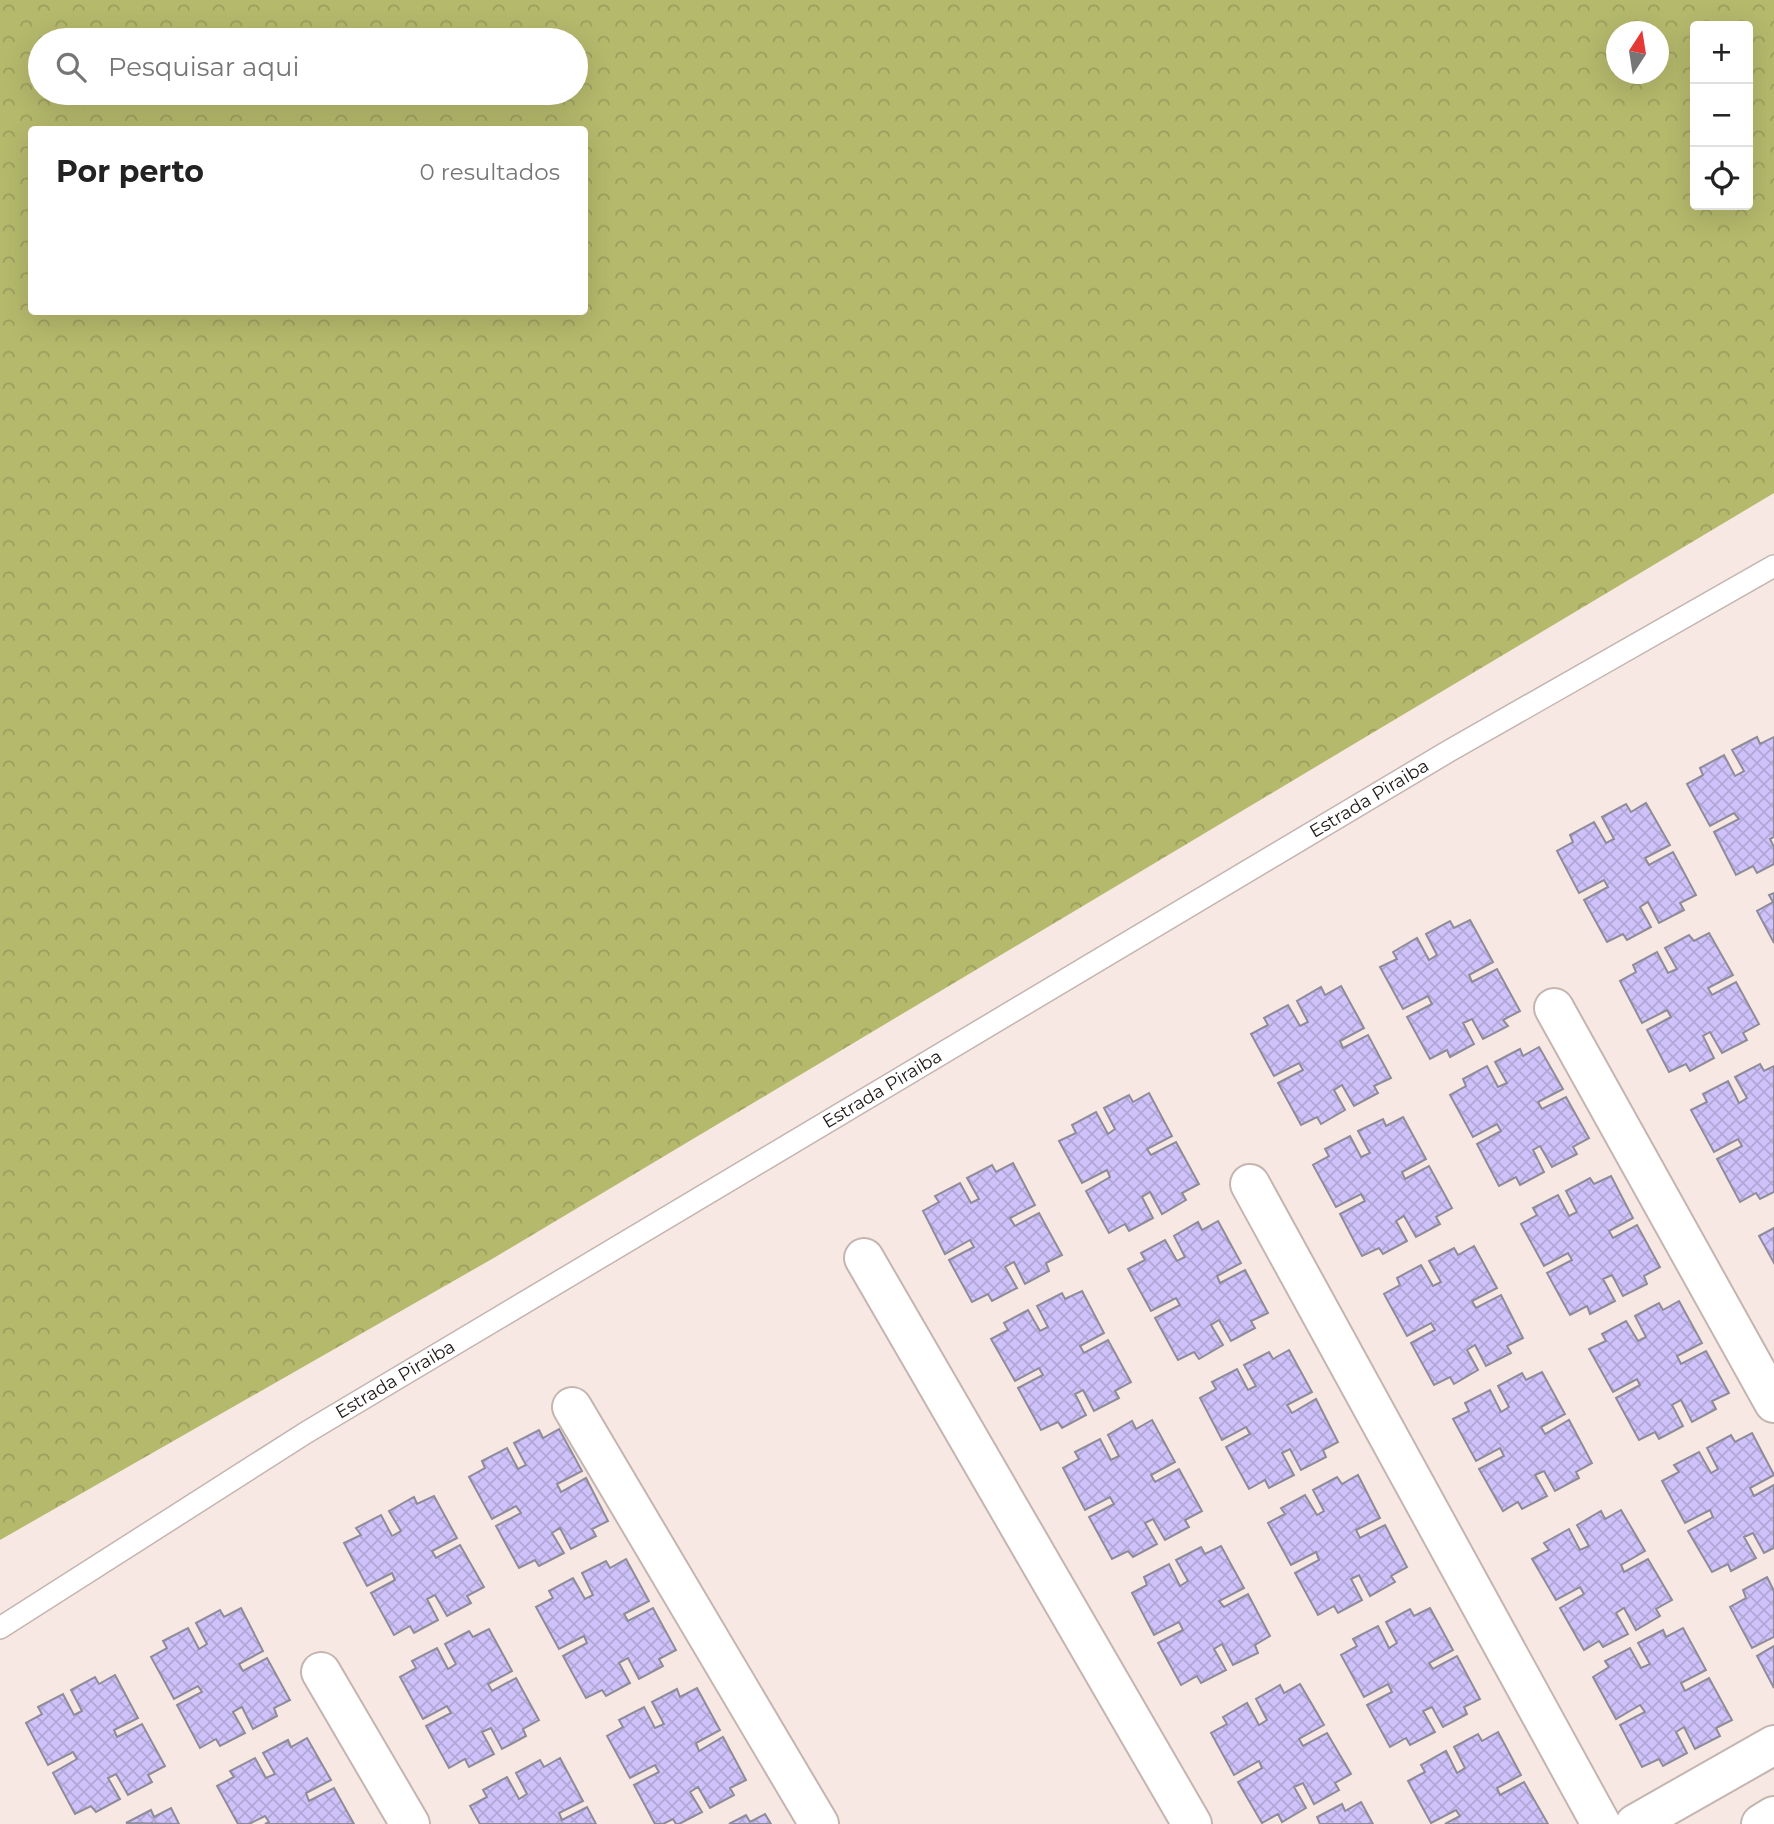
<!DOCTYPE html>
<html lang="pt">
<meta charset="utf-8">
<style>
body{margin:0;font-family:Montserrat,sans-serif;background:#f6f6f6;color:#222}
.controls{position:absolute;right:21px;top:21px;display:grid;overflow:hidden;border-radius:7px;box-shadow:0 7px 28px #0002}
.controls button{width:63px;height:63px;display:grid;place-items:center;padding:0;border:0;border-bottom:2px solid #e0e0e0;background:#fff;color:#222;font:35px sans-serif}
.compass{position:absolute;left:1606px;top:21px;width:63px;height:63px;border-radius:50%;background:#fff;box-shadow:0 7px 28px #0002;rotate:12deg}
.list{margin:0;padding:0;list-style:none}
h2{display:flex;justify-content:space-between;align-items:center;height:91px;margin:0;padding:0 28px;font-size:30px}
h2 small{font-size:23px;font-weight:400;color:#767676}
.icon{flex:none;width:38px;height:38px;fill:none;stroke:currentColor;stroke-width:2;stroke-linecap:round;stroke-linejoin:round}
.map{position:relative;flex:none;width:1774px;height:1824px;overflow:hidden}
.search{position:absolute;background:#fff;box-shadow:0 7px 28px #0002;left:28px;top:28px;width:560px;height:77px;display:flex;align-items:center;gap:18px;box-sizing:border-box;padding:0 24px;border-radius:38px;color:#767676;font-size:26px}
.panel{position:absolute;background:#fff;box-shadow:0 7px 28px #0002;left:28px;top:126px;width:560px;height:189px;border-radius:7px}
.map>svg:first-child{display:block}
.forest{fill:url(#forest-crowns);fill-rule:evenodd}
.building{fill:url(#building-cross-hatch);stroke:#8e8c98;stroke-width:2}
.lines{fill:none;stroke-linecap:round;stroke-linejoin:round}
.service-casing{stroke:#c4b5b0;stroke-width:24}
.minor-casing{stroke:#c4b5b0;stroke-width:42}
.service{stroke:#fff;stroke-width:21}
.minor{stroke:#fff;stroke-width:38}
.labels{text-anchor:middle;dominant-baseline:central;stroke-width:5;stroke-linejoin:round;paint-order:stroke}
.street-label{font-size:18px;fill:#1d1816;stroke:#fef8f5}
</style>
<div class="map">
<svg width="1774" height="1824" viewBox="0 0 1774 1824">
<defs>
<pattern id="forest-crowns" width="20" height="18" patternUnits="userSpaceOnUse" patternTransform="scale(1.75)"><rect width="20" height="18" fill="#b5b96c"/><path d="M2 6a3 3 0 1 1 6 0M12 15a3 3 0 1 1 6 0" fill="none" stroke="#9b9e5d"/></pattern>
<pattern id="building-cross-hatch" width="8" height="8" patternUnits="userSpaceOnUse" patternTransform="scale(1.75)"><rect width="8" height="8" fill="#cfc2fb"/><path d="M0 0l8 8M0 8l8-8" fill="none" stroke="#b1a6d6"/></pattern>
</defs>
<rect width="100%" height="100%" fill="#f8e8e3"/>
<path class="forest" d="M0 0H1774V493L492 1259 0 1540ZM1695 26H1748V205H1695ZM1616 32H1658V74H1616ZM40 40H576V93H40ZM32 130H584V312H32Z"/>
<g class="building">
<polygon points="1757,737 1760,744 1774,737 1774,837 1770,839 1774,847 1774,864 1757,873 1753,866 1736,875 1714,832 1739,819 1734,813 1710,826 1687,784 1703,775 1700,768 1724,755 1735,776 1744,771 1732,750"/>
<polygon points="1646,803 1670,845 1645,858 1649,865 1673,852 1696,895 1680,903 1684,910 1659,923 1648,902 1640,907 1651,927 1627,940 1623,934 1607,942 1584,900 1608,887 1604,880 1579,893 1557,851 1573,842 1570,835 1594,822 1606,843 1614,839 1602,817 1626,804 1631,812"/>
<polygon points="1774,893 1774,943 1757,911 1773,902 1769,895"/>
<polygon points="1470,920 1493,962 1469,975 1472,982 1497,969 1520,1011 1503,1020 1508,1026 1483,1039 1472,1019 1463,1023 1474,1044 1450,1057 1447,1050 1430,1059 1407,1017 1432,1004 1428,996 1403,1009 1380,967 1397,959 1393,952 1417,938 1429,960 1437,955 1426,934 1450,921 1454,928"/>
<polygon points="1709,933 1733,975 1708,988 1712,995 1736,982 1759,1024 1743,1033 1747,1040 1722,1053 1710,1032 1703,1036 1714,1058 1690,1071 1686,1064 1669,1072 1647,1030 1671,1017 1667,1010 1642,1023 1620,981 1636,972 1633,965 1657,952 1668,973 1677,969 1665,948 1689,935 1694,941"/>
<polygon points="1341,986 1364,1028 1340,1041 1343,1048 1368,1035 1391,1078 1374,1086 1378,1093 1354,1106 1342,1085 1334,1090 1345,1110 1321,1124 1317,1117 1301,1125 1278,1083 1303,1070 1299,1063 1274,1076 1251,1034 1268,1025 1264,1018 1288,1005 1300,1026 1308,1022 1297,1001 1321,987 1325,995"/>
<polygon points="1539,1047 1563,1089 1538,1102 1542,1109 1566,1097 1589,1138 1573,1147 1577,1154 1552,1167 1540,1146 1533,1150 1544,1172 1520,1185 1516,1177 1499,1186 1477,1144 1501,1131 1497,1124 1473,1137 1450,1095 1466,1086 1463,1079 1487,1066 1498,1087 1507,1083 1495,1062 1520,1049 1523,1056"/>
<polygon points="1760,1064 1764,1071 1774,1066 1774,1192 1760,1199 1756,1193 1740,1202 1717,1159 1742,1146 1738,1139 1714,1152 1691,1110 1707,1102 1703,1094 1728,1081 1739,1103 1747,1098 1735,1077"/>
<polygon points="1149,1093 1172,1136 1147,1149 1151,1155 1176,1142 1199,1184 1182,1193 1186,1200 1162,1214 1150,1192 1142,1197 1153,1218 1129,1231 1125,1224 1109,1233 1086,1191 1110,1177 1107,1170 1082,1183 1059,1141 1076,1133 1072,1125 1096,1112 1108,1134 1115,1129 1104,1108 1129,1095 1133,1102"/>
<polygon points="1403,1117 1426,1159 1402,1172 1405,1179 1429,1166 1452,1208 1436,1217 1440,1224 1416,1237 1404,1216 1396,1221 1407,1241 1383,1254 1379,1248 1362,1256 1340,1214 1365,1201 1361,1194 1336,1207 1313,1165 1329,1156 1325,1149 1350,1136 1361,1157 1370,1153 1358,1131 1383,1119 1386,1126"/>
<polygon points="1013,1163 1035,1205 1010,1218 1015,1226 1039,1213 1062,1255 1046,1263 1049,1271 1025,1284 1014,1262 1005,1267 1017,1288 992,1301 988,1294 972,1302 949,1260 974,1247 970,1240 945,1254 923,1211 939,1202 935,1196 960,1183 971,1203 979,1199 967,1178 992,1165 996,1172"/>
<polygon points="1611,1176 1633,1218 1609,1231 1613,1238 1637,1225 1660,1267 1644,1276 1647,1284 1623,1296 1612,1275 1603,1279 1615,1301 1590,1314 1587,1306 1570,1315 1547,1273 1572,1260 1568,1253 1544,1266 1521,1224 1537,1215 1533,1208 1558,1195 1569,1216 1577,1212 1566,1191 1590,1178 1594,1184"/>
<polygon points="1218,1221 1241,1263 1217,1276 1220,1283 1245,1270 1268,1313 1251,1321 1255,1328 1231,1341 1219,1320 1211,1325 1223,1345 1199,1359 1194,1352 1178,1360 1155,1318 1180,1305 1176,1298 1151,1311 1128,1269 1145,1260 1141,1253 1165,1240 1177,1261 1185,1257 1174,1236 1198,1222 1202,1230"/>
<polygon points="1774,1228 1774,1263 1759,1236"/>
<polygon points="1474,1246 1497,1288 1472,1301 1476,1308 1501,1295 1523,1338 1507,1346 1511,1353 1486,1366 1475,1345 1467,1350 1478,1370 1454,1384 1450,1377 1434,1385 1411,1343 1435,1330 1431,1323 1407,1336 1384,1294 1400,1285 1397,1278 1421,1265 1433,1286 1441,1282 1429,1261 1454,1248 1458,1255"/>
<polygon points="1082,1291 1104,1333 1080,1346 1084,1353 1108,1340 1131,1382 1115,1391 1119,1398 1094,1411 1083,1390 1075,1394 1086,1415 1062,1428 1058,1422 1041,1430 1018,1388 1043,1375 1039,1368 1015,1381 991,1339 1008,1330 1004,1323 1028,1310 1040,1331 1048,1327 1037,1306 1062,1293 1065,1299"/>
<polygon points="1679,1301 1702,1343 1677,1356 1681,1364 1706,1351 1729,1393 1712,1401 1716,1409 1692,1422 1681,1400 1672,1405 1683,1426 1659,1439 1655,1432 1639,1440 1616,1398 1640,1385 1637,1379 1613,1392 1589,1349 1606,1341 1602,1334 1626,1321 1638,1341 1646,1337 1635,1316 1659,1303 1663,1310"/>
<polygon points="1289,1350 1312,1392 1287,1405 1292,1413 1316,1399 1338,1442 1323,1450 1326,1457 1301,1470 1290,1449 1282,1453 1294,1475 1269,1488 1265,1480 1249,1489 1226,1447 1250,1434 1246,1427 1222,1440 1200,1398 1216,1389 1212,1382 1237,1369 1248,1390 1256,1386 1244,1365 1269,1352 1273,1359"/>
<polygon points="1542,1372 1565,1414 1541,1427 1545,1434 1569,1420 1592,1463 1576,1472 1579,1478 1555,1491 1544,1471 1535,1475 1547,1496 1522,1509 1518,1502 1503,1511 1479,1469 1504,1456 1500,1448 1476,1461 1453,1419 1469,1411 1465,1403 1490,1390 1501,1412 1509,1407 1498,1386 1522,1373 1526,1380"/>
<polygon points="1152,1420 1175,1462 1151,1475 1155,1482 1179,1469 1202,1511 1185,1520 1189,1527 1165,1540 1153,1519 1145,1523 1157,1544 1133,1557 1128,1551 1112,1559 1089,1517 1114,1504 1110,1497 1085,1510 1063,1468 1079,1459 1075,1452 1100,1439 1111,1460 1119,1456 1108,1435 1132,1421 1136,1429"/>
<polygon points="559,1429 582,1471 557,1484 561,1492 586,1478 608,1521 592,1529 596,1536 571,1549 560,1528 552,1533 564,1553 539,1566 535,1560 519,1568 496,1526 521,1513 516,1506 492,1519 469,1477 485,1468 482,1461 507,1448 518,1469 526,1465 514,1443 539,1430 543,1438"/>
<polygon points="1752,1433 1774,1475 1750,1488 1754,1496 1774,1485 1774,1548 1764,1553 1753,1533 1744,1537 1756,1558 1731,1571 1728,1564 1712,1572 1688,1531 1713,1517 1710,1510 1685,1523 1662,1481 1679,1472 1674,1465 1699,1452 1711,1473 1718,1469 1707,1448 1731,1435 1735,1442"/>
<polygon points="1358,1475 1380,1518 1356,1530 1360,1538 1385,1525 1407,1567 1391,1576 1395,1582 1370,1596 1359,1575 1351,1579 1362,1600 1338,1613 1334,1606 1318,1615 1295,1573 1319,1560 1316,1552 1291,1565 1268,1523 1285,1514 1281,1508 1305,1495 1317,1515 1324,1511 1313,1490 1337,1477 1342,1484"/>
<polygon points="434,1496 457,1538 432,1551 436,1558 460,1545 484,1587 467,1596 471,1603 447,1616 435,1595 427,1599 438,1620 414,1633 410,1626 394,1635 371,1593 395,1580 392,1573 367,1586 344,1543 361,1535 356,1528 381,1515 392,1536 401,1531 389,1511 414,1497 417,1504"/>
<polygon points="1621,1510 1645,1551 1621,1565 1624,1572 1648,1559 1672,1600 1656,1609 1660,1616 1636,1630 1624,1608 1616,1613 1628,1634 1603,1647 1599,1641 1584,1650 1560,1608 1584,1594 1580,1587 1556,1600 1532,1559 1549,1550 1544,1543 1569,1529 1580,1550 1589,1546 1577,1525 1601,1511 1605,1519"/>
<polygon points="1221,1546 1244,1588 1219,1601 1224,1607 1248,1594 1270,1636 1255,1645 1258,1653 1233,1665 1222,1644 1214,1649 1226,1670 1201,1683 1197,1676 1181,1685 1158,1643 1183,1630 1179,1622 1154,1635 1132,1593 1147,1585 1144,1577 1169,1564 1180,1586 1188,1581 1176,1560 1201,1547 1205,1554"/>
<polygon points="626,1559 649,1601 624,1614 628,1621 653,1608 676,1650 659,1659 663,1666 639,1679 628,1658 619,1663 630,1683 606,1696 602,1690 586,1698 563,1656 587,1643 584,1636 559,1649 536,1607 553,1598 549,1591 573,1578 585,1599 593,1595 582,1573 606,1561 610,1568"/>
<polygon points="1767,1577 1774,1591 1774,1637 1752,1648 1730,1607 1746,1598 1743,1590"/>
<polygon points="241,1608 263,1651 239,1664 243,1671 267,1658 290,1700 274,1708 277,1716 253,1729 242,1707 233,1712 245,1733 220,1746 216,1739 200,1748 177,1705 202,1692 198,1686 174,1699 151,1657 167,1648 163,1641 188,1628 199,1649 207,1644 196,1623 220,1610 224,1617"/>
<polygon points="1430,1608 1453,1650 1429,1663 1433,1669 1457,1656 1480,1699 1464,1707 1467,1714 1443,1727 1432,1707 1423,1711 1435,1732 1410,1745 1406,1738 1390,1747 1367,1705 1392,1692 1388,1684 1364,1697 1341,1655 1357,1646 1353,1639 1378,1626 1389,1648 1397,1643 1386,1622 1410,1609 1414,1616"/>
<polygon points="1683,1628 1706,1670 1681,1683 1685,1691 1709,1678 1732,1720 1716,1728 1720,1736 1695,1749 1684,1727 1676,1732 1687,1753 1663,1766 1659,1759 1642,1767 1620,1725 1645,1712 1640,1705 1616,1719 1593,1677 1609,1667 1605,1661 1630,1648 1641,1668 1650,1664 1638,1643 1663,1630 1666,1637"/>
<polygon points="489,1629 512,1671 488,1684 492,1691 516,1678 539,1720 523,1729 526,1736 502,1749 491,1728 482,1732 494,1754 469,1767 465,1759 449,1768 426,1726 451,1713 447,1706 423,1719 400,1677 416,1668 412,1661 437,1648 448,1669 456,1664 445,1644 469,1631 473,1637"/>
<polygon points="1774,1646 1774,1688 1757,1656"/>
<polygon points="115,1675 138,1718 114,1730 117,1737 142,1724 165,1766 148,1775 152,1782 128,1795 116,1774 108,1778 120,1799 96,1812 91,1806 75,1814 53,1773 77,1759 73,1752 48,1765 26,1723 42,1714 38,1707 63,1694 74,1715 82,1711 71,1690 95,1677 99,1684"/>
<polygon points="1300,1684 1324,1725 1299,1739 1303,1746 1327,1733 1351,1774 1335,1783 1339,1790 1314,1804 1303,1783 1294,1787 1306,1808 1282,1822 1278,1814 1262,1823 1238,1782 1262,1768 1259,1761 1234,1775 1211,1733 1227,1724 1223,1717 1247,1703 1259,1725 1267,1720 1256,1699 1280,1685 1284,1693"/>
<polygon points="697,1688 720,1730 696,1743 699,1751 723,1737 746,1780 730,1788 734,1795 710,1808 698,1787 690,1792 702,1812 679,1824 676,1824 673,1819 663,1824 655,1824 634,1785 659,1772 655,1765 630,1778 607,1736 623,1727 619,1720 644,1707 655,1728 664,1724 652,1702 677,1689 680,1697"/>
<polygon points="1498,1732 1521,1775 1497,1788 1500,1795 1524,1782 1548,1824 1445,1824 1460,1816 1456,1810 1431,1823 1408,1781 1425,1772 1421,1765 1446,1751 1457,1773 1465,1768 1454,1747 1478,1734 1482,1741"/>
<polygon points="307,1738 331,1780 306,1793 309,1801 334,1788 354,1824 265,1824 269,1822 265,1816 249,1824 238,1824 217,1786 234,1777 230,1771 255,1758 266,1778 275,1774 263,1753 288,1740 291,1747"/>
<polygon points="560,1758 583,1801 559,1813 562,1820 587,1807 596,1824 480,1824 470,1806 487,1797 483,1790 507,1777 519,1799 527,1794 516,1773 540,1760 544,1767"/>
<polygon points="1361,1802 1373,1824 1320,1824 1317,1817 1342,1804 1345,1811"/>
<polygon points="171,1808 179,1824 126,1823 151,1810 154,1817"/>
<polygon points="765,1814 771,1824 729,1824 746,1815 750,1822"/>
</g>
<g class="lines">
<defs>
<g id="service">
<path id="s1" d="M0 1628 307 1432 500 1317 1449 751 1774 566"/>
</g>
<g id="minor">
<polyline points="1554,1008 1774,1403"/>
<polyline points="1250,1184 1601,1824"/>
<polyline points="864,1258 1192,1824"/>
<polyline points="572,1407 819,1824"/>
<polyline points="321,1672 410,1824"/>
<polyline points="1635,1824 1774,1745"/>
<polyline points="1761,1824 1774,1816"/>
</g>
</defs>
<use href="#service" class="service-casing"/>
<use href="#minor" class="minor-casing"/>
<use href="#service" class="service"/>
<use href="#minor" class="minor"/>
</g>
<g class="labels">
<g class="street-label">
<text stroke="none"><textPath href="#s1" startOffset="1601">Estrada Piraiba</textPath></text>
<text stroke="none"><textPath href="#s1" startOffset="1034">Estrada Piraiba</textPath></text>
<text stroke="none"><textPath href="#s1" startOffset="467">Estrada Piraiba</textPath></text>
</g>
</g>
</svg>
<div class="controls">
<button>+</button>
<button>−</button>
<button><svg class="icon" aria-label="locate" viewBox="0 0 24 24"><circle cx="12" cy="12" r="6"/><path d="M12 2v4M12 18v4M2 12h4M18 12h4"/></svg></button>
</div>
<svg class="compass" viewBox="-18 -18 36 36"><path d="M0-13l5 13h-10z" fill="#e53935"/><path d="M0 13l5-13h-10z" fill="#767676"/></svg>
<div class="search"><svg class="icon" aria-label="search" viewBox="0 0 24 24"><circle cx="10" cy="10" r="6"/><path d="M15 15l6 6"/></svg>Pesquisar aqui</div>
<section class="panel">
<h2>Por perto<small>0 resultados</small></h2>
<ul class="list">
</ul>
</section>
</div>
